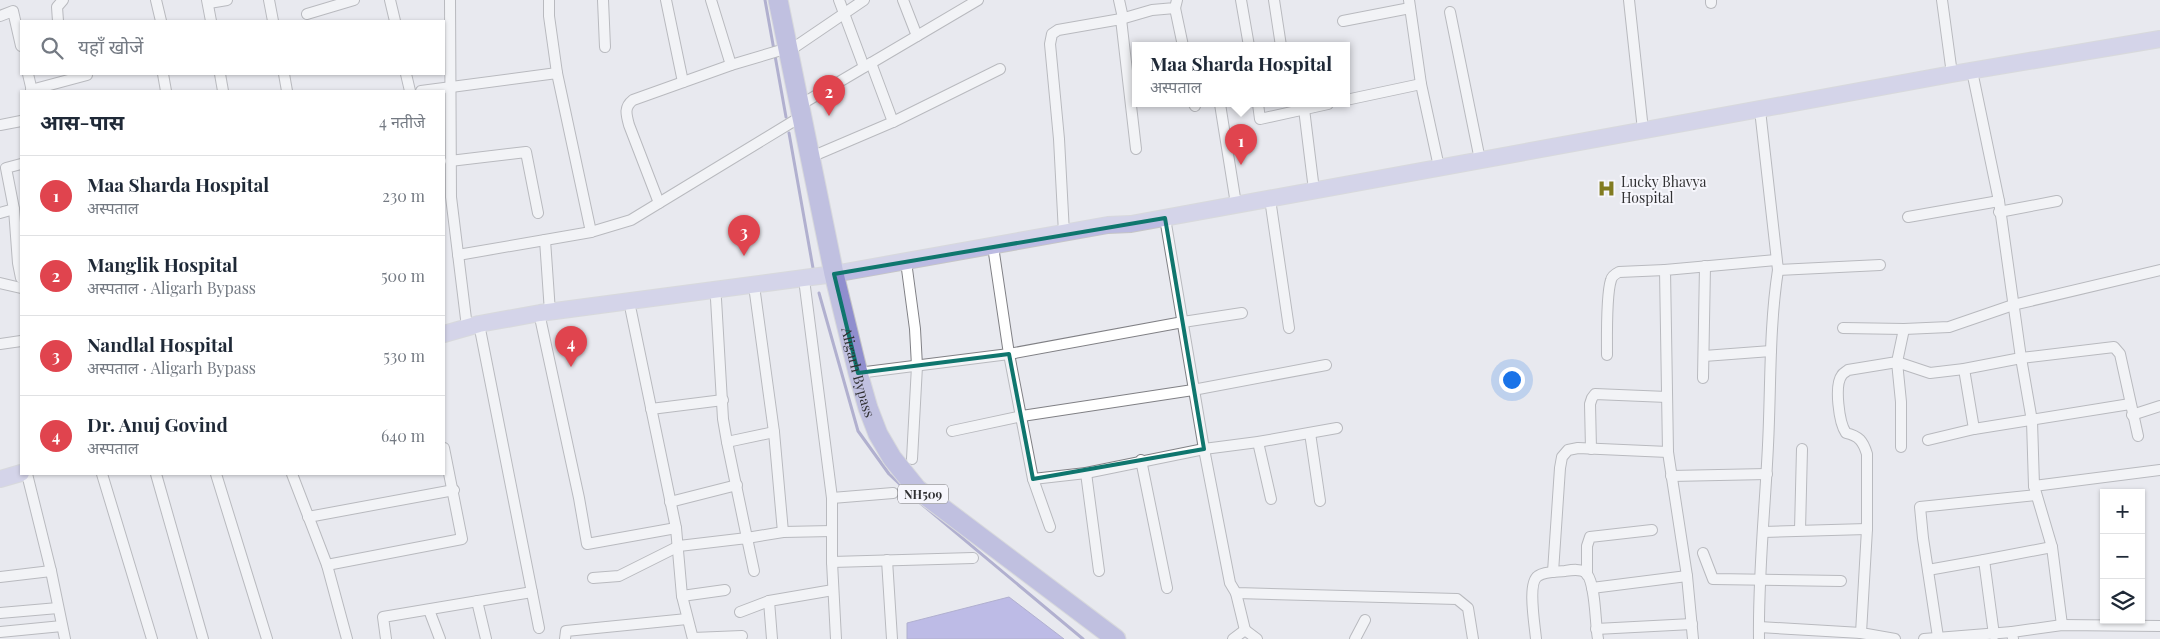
<!DOCTYPE html>
<html lang="hi">
<meta charset="utf-8">
<style>
body{margin:0;font-family:"Playfair Display","Noto Sans Devanagari",serif;background:#f6f6f7;color:#1f2937}
.controls{position:absolute;right:15px;bottom:15px;display:grid;overflow:hidden;border-radius:0px;box-shadow:0 1px 4px #0004}
.controls button{width:45px;height:45px;display:grid;place-items:center;padding:0;border:0;border-bottom:1px solid #e0e1e3;background:#fff;color:#1f2937;font:25px sans-serif}
.you{position:absolute;left:1511px;top:379px;width:18px;height:18px;margin:-12px;border:4px solid #fff;border-radius:50%;background:#1a73e8;box-shadow:0 0 0 8px #1a73e833}
.badge{display:grid;place-items:center;width:32px;height:32px;border-radius:50%;background:#b45309;color:#fff;font-size:16px;font-weight:700}
.pin{position:absolute;translate:-50% -41px;filter:drop-shadow(0 1px 2px #0008)}
.pin::after{content:'';position:absolute;top:26px;width:18px;height:15px;background:inherit;clip-path:polygon(0 0,100% 0,50% 100%)}
.popup{position:absolute;left:1132px;top:42px;width:218px;height:65px;box-sizing:border-box;display:grid;place-content:center;border-radius:0px;background:#fff;filter:drop-shadow(0 1px 4px #0005);font-size:16px;white-space:nowrap;color:#747a83}
.popup b{font-size:19px;color:#1f2937}
.popup::after{content:'';position:absolute;left:50%;top:100%;margin-left:-10px;border:10px solid transparent;border-top-color:#fff}
.list{margin:0;padding:0;list-style:none}
h2{display:flex;justify-content:space-between;align-items:center;height:65px;margin:0;padding:0 20px;font-size:21px}
h2 small{font-size:16px;font-weight:400;color:#747a83}
.list li{display:grid;grid-template-columns:32px 1fr auto;gap:15px;align-items:center;box-sizing:border-box;height:80px;padding:0 20px;border-top:1px solid #e0e1e3}
.list b{display:block;font-size:19px;white-space:nowrap}
.list p{margin:0;font-size:16px;white-space:nowrap;color:#747a83}
.list em{font-size:16px;font-style:normal;color:#747a83}
.icon{flex:none;width:28px;height:28px;fill:none;stroke:currentColor;stroke-width:2;stroke-linecap:round;stroke-linejoin:round}
.map{position:relative;flex:none;width:2160px;height:639px;overflow:hidden}
.search{position:absolute;background:#fff;box-shadow:0 1px 4px #0004;left:20px;top:20px;width:425px;height:55px;display:flex;align-items:center;gap:12px;box-sizing:border-box;padding:0 18px;border-radius:0px;color:#747a83;font-size:19px}
.panel{position:absolute;background:#fff;box-shadow:0 1px 4px #0004;left:20px;top:90px;width:425px;height:385px;border-radius:0px}
.map>svg:first-child{display:block}
.water{fill:#8983db;stroke:#6f6aa9}
.lines{fill:none;stroke-linecap:round;stroke-linejoin:round}
.stream{stroke:#6f6aa9;stroke-width:3}
.street-casing{stroke:#808085;stroke-width:12}
.primary-casing{stroke:#c5c5c6;stroke-width:18}
.highway-casing{stroke:#c5c5c6;stroke-width:21}
.street{stroke:#fff;stroke-width:10}
.primary{stroke:#bcbbe2;stroke-width:16}
.highway{stroke:#908ece;stroke-width:19}
.marked{fill:none;stroke:#0f766e;stroke-width:4;stroke-linejoin:round}
.labels{text-anchor:middle;dominant-baseline:central;stroke-width:4;stroke-linejoin:round;paint-order:stroke}
.shield{fill:#f6f6fc;stroke:#6c6c6f;stroke-width:1}
.shield-label{font-size:12px;font-weight:bold;fill:#313133}
.poi-label{font-size:14px;fill:#313133;stroke:#f6f6fc;text-anchor:start}
.street-label{font-size:14px;fill:#313133;stroke:#f6f6fc}
</style>
<div class="map">
<svg width="2160" height="639" viewBox="0 0 2160 639">
<rect width="100%" height="100%" fill="#e8e9ef"/>
<polygon class="water" points="1009,597 1064,639 907,639 907,623"/>
<g class="lines">
<g class="stream">
<polyline points="765,0 786,117"/>
<polyline points="789,133 813,268"/>
<polyline points="819,293 858,431 889,474 908,492"/>
<polyline points="918,501 1083,639"/>
</g>
<defs>
<g id="street">
<polyline points="156,0 161,21"/>
<polyline points="207,0 211,21"/>
<polyline points="269,0 273,21"/>
<polyline points="390,0 395,21"/>
<polyline points="450,0 451,197 467,327"/>
<polyline points="549,0 549,16 557,73"/>
<polyline points="603,0 605,47"/>
<polyline points="666,0 683,82"/>
<polyline points="711,0 731,65"/>
<polyline points="839,0 864,67"/>
<polyline points="903,0 917,36"/>
<polyline points="1119,0 1123,18"/>
<polyline points="1241,0 1249,46"/>
<polyline points="1274,0 1281,46"/>
<polyline points="1409,0 1421,84 1439,167"/>
<polyline points="1629,0 1643,130"/>
<polyline points="1711,0 1711,3"/>
<polyline points="1942,0 1952,74"/>
<polyline points="209,3 227,0"/>
<polyline points="1175,8 1183,46"/>
<polyline points="1450,12 1480,160"/>
<polyline points="307,14 354,0"/>
<polyline points="0,16 13,11 21,46"/>
<polyline points="1121,19 1152,10 1175,8 1177,0"/>
<polyline points="58,21 57,7 63,0"/>
<polyline points="1343,21 1410,8"/>
<polyline points="789,51 864,0"/>
<polyline points="871,63 893,122"/>
<polyline points="1972,71 1999,201 2021,358 2032,421 2034,486 2052,547 2062,625"/>
<polyline points="28,74 32,91"/>
<polyline points="163,74 166,91"/>
<polyline points="220,74 223,91"/>
<polyline points="284,74 287,91"/>
<polyline points="406,74 410,91"/>
<polyline points="31,90 87,75"/>
<polyline points="421,91 557,73 591,232"/>
<polyline points="1346,100 1421,84"/>
<polyline points="1194,104 1195,106"/>
<polyline points="1220,104 1236,204"/>
<polyline points="1258,104 1260,119 1328,104"/>
<polyline points="800,105 978,0"/>
<polyline points="1304,109 1314,190"/>
<polyline points="1760,110 1778,270 1880,265"/>
<polyline points="0,125 21,121"/>
<polyline points="811,157 893,122 1000,69"/>
<polyline points="450,161 526,152 538,213"/>
<polyline points="21,164 6,168 14,209 18,263 21,278"/>
<polyline points="1270,199 1289,328"/>
<path d="M659 203 629 125C626 114 624 107 633 100L731 65 788 48"/>
<polyline points="1999,212 2057,201"/>
<polyline points="0,213 14,209"/>
<polyline points="1908,217 1999,201"/>
<polyline points="1165,218 1204,449 1230,583 1236,593 1457,599 1468,608 1473,639"/>
<polyline points="1064,233 1059,139 1050,44 1052,34 1058,30 1121,19 1136,149"/>
<polyline points="994,253 1009,354 1033,479 1050,527"/>
<polyline points="458,255 545,240"/>
<polyline points="907,269 915,329 917,366 912,459"/>
<polyline points="0,283 21,288"/>
<polyline points="805,287 832,498 832,562 836,639"/>
<polyline points="755,293 774,432 783,532"/>
<polyline points="716,299 723,419 727,442"/>
<polyline points="631,311 676,528 682,596 693,639"/>
<polyline points="550,312 545,240 591,232 631,220 802,116"/>
<polyline points="541,322 579,498 587,544 676,528"/>
<polyline points="479,324 539,628"/>
<polyline points="1843,328 1904,329 1949,327 2013,305 2160,270"/>
<polyline points="0,344 21,341"/>
<path d="M1607 355C1607 337 1606 295 1611 280 1612 276 1615 274 1619 272L1665 270"/>
<polyline points="1704,356 1771,351"/>
<polyline points="1964,369 1974,429"/>
<polyline points="858,373 1009,354 1183,322 1242,313"/>
<polyline points="1703,378 1705,266"/>
<polyline points="651,409 723,400"/>
<polyline points="2132,415 2160,406"/>
<polyline points="952,431 1022,416 1193,390 1326,365"/>
<polyline points="774,432 727,442 747,538 783,532 832,531"/>
<polyline points="1310,433 1320,501"/>
<polyline points="1928,440 1974,429 2130,404"/>
<polyline points="1258,442 1271,499"/>
<polyline points="1901,447 1901,402 1897,362 1930,373 1964,369 2021,358 2114,347 2120,354 2138,436"/>
<polyline points="1591,449 1590,404 1592,398 1595,394 1667,397"/>
<polyline points="1141,460 1167,588"/>
<polyline points="1086,473 1099,571"/>
<polyline points="27,474 51,571 65,639"/>
<polyline points="102,474 152,639"/>
<polyline points="156,474 203,639"/>
<polyline points="216,474 267,639"/>
<polyline points="292,474 327,565 347,639"/>
<polyline points="1671,476 1767,474"/>
<polyline points="1033,479 1086,473 1204,449 1258,442 1337,428"/>
<polyline points="2034,486 2160,470"/>
<polyline points="832,498 893,493"/>
<polyline points="670,502 737,485"/>
<polyline points="308,517 454,490"/>
<polyline points="1800,530 1802,449"/>
<polyline points="1763,532 1867,529"/>
<polyline points="1703,553 1713,579 1841,581"/>
<polyline points="887,560 892,639"/>
<polyline points="1984,560 2052,547"/>
<polyline points="832,562 973,558"/>
<polyline points="327,565 462,539 444,448"/>
<polyline points="1928,570 1984,560 1994,635"/>
<polyline points="1553,572 1560,468 1562,457 1568,450 1578,448 1668,452"/>
<polyline points="1587,575 1587,546 1590,537 1652,530"/>
<polyline points="0,577 51,571"/>
<polyline points="593,578 619,576 679,546 747,538 754,571"/>
<polyline points="1592,588 1687,576"/>
<polyline points="1236,593 1245,630"/>
<polyline points="682,596 725,590"/>
<polyline points="477,601 486,639"/>
<polyline points="429,610 440,639"/>
<polyline points="740,612 769,601"/>
<polyline points="0,613 58,608"/>
<polyline points="1759,627 1861,633"/>
<polyline points="1596,629 1692,624"/>
<polyline points="0,632 62,626"/>
<polyline points="1938,637 1923,538 1920,507 2036,495"/>
<polyline points="693,638 742,636"/>
<polyline points="386,639 383,617 532,592"/>
<polyline points="565,639 566,631 687,619"/>
<polyline points="772,639 769,601 833,590"/>
<polyline points="1233,639 1245,630 1257,639"/>
<polyline points="1355,639 1365,620"/>
<path d="M1536 639C1535 626 1527 583 1538 576 1545 571 1557 572 1565 571 1571 570 1582 568 1587 574 1596 586 1595 624 1598 639"/>
<polyline points="1693,639 1687,576 1668,452 1665,270 1776,260"/>
<path d="M1759 639C1758 574 1765 510 1768 445 1771 386 1769 328 1778 270"/>
<path d="M1895 639 1861 633 1867 529V454C1863 441 1859 436 1846 433 1839 423 1834 385 1842 375 1843 373 1846 372 1848 370L1897 362 1904 329"/>
<polyline points="1924,639 2012,632"/>
<polyline points="2013,639 2012,632 2062,625 2160,626"/>
</g>
<g id="primary">
<polyline points="444,334 479,324 540,313 834,274 1108,225 1131,224 1952,74 2160,39"/>
<polyline points="0,479 21,473"/>
</g>
<g id="highway">
<path id="s1" d="M778 0 834 274 858 373 868 408 878 434 892 458 917 489 1116 639"/>
</g>
</defs>
<use href="#street" class="street-casing"/>
<use href="#primary" class="primary-casing"/>
<use href="#highway" class="highway-casing"/>
<use href="#street" class="street"/>
<use href="#primary" class="primary"/>
<use href="#highway" class="highway"/>
</g>
<path d="M0 0H2160V639H0ZM1165 218 1204 449 1033 479 1009 354 858 373 834 274Z" fill="#e8e9ef" fill-opacity=".55" fill-rule="evenodd"/>
<path class="marked" d="M1165 218 1204 449 1033 479 1009 354 858 373 834 274Z"/>
<defs>
<symbol id="hospital-bare" viewBox="-9 -9 18 18"><path d="M-5-5h3v3.5h4V-5h3V5h-3V1.5h-4V5h-3Z" fill="#817b21" stroke="#f6f6fc" stroke-width="2.5" paint-order="stroke"/></symbol>
</defs>
<g fill-rule="evenodd">
<use href="#hospital-bare" x="1594" y="176" width="25" height="25"/>
</g>
<g class="labels">
<rect class="shield" x="898" y="484.5" width="50" height="19" rx="4"/>
<g class="shield-label">
<text x="923" y="494">NH509</text>
</g>
<g class="poi-label">
<text x="1621" y="181">Lucky Bhavya<tspan x="1621" dy="16">Hospital</tspan></text>
</g>
<g class="street-label">
<text stroke="none"><textPath href="#s1" startOffset="381">Aligarh Bypass</textPath></text>
</g>
</g>
</svg>
<div class="controls">
<button>+</button>
<button>−</button>
<button><svg class="icon" aria-label="layers" viewBox="0 0 24 24"><path d="M12 4l9 5-9 5-9-5zM3 14l9 5 9-5"/></svg></button>
</div>
<div class="you"></div>
<div class="pin badge" style="left:1241px;top:165px;background:#e0444e">1</div>
<div class="popup"><b>Maa Sharda Hospital</b>अस्पताल</div>
<div class="pin badge" style="left:829px;top:116px;background:#e0444e">2</div>
<div class="pin badge" style="left:744px;top:256px;background:#e0444e">3</div>
<div class="pin badge" style="left:571px;top:367px;background:#e0444e">4</div>
<div class="search"><svg class="icon" aria-label="search" viewBox="0 0 24 24"><circle cx="10" cy="10" r="6"/><path d="M15 15l6 6"/></svg>यहाँ खोजें</div>
<section class="panel">
<h2>आस-पास<small>4 नतीजे</small></h2>
<ul class="list">
<li><span class="badge" style="background:#e0444e">1</span><div><b>Maa Sharda Hospital</b><p>अस्पताल</p></div><em>230 m</em></li>
<li><span class="badge" style="background:#e0444e">2</span><div><b>Manglik Hospital</b><p>अस्पताल · Aligarh Bypass</p></div><em>500 m</em></li>
<li><span class="badge" style="background:#e0444e">3</span><div><b>Nandlal Hospital</b><p>अस्पताल · Aligarh Bypass</p></div><em>530 m</em></li>
<li><span class="badge" style="background:#e0444e">4</span><div><b>Dr. Anuj Govind</b><p>अस्पताल</p></div><em>640 m</em></li>
</ul>
</section>
</div>
